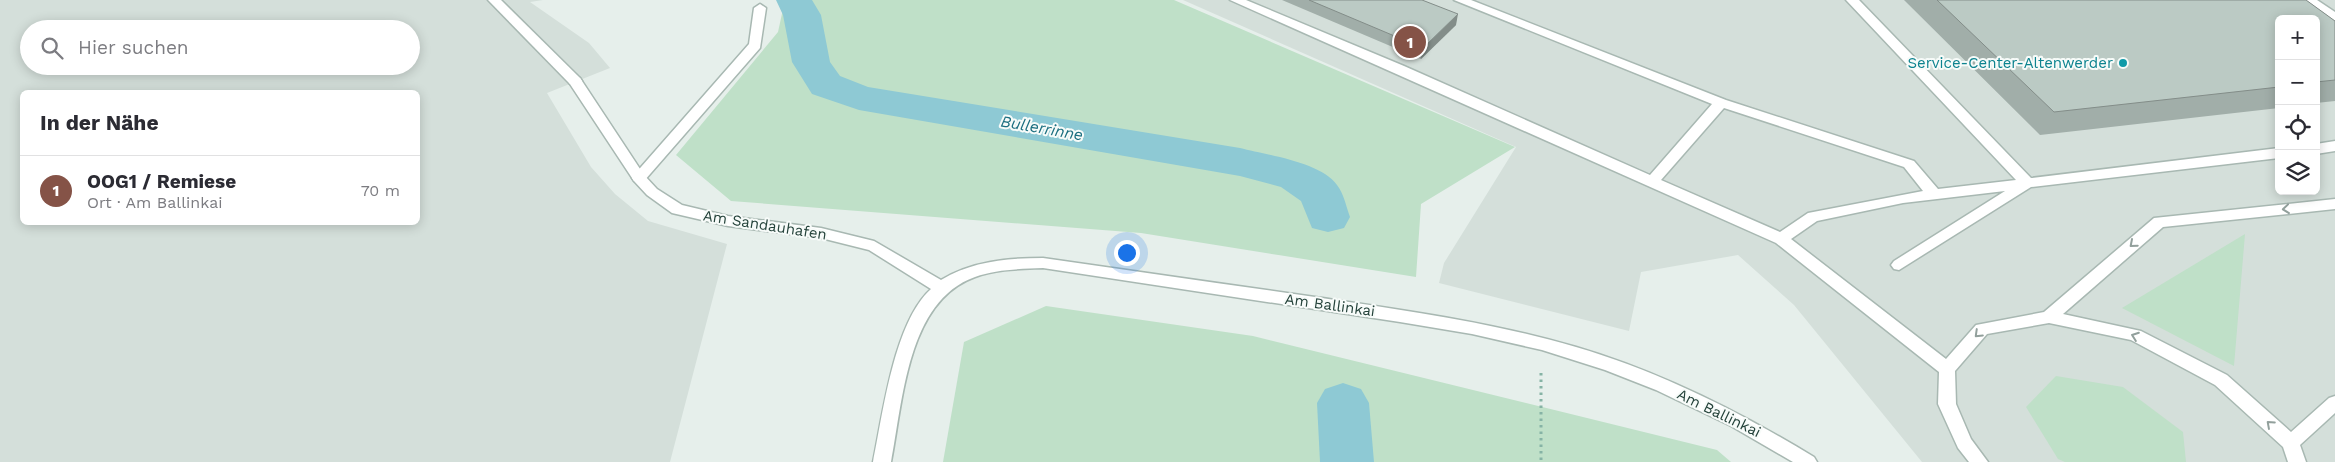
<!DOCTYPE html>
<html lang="de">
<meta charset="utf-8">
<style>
body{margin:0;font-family:"Work Sans",sans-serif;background:#f2f2f3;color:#2b2b33}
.controls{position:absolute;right:15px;top:15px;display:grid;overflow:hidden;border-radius:8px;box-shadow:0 2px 12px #0003}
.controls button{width:45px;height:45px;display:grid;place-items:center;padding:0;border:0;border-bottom:1px solid #e1e1e2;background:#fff;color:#2b2b33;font:25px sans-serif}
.you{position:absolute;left:1126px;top:252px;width:18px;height:18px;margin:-12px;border:4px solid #fff;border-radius:50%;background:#1a73e8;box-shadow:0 0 0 8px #1a73e833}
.badge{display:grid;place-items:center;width:32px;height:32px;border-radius:50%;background:#855347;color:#fff;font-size:16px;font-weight:700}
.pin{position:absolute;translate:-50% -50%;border:2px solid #fff;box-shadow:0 1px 5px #0006}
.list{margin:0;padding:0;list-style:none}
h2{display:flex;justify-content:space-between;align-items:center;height:65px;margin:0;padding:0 20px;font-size:21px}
h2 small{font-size:16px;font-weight:400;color:#7c7c81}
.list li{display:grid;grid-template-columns:32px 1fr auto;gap:15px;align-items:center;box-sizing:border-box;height:70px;padding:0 20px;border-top:1px solid #e1e1e2}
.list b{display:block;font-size:19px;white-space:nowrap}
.list p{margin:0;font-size:16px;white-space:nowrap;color:#7c7c81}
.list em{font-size:16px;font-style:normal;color:#7c7c81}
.icon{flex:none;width:28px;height:28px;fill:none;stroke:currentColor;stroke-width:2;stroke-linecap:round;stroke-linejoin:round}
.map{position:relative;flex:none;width:2335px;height:462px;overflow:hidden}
.search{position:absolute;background:#fff;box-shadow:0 2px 12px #0003;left:20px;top:20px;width:400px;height:55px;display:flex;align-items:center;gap:12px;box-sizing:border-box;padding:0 18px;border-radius:28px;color:#7c7c81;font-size:19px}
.panel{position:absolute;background:#fff;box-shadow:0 2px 12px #0003;left:20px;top:90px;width:400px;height:135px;border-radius:8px}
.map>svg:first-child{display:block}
.built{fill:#d4dfda;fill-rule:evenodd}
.green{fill:#bfe0c8}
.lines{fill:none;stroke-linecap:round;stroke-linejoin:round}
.canal{fill:#8ec9d4;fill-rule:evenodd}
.lane-casing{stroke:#a8b8b2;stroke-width:3}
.street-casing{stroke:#a8b8b2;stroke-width:3}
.path{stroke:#86b3a5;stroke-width:3;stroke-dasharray:2.5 4;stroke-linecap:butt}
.lane{fill:#fff;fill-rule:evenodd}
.street{fill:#fff;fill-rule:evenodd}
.wall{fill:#a1aea9}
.shaded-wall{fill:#838d89}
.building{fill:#bbcac4;stroke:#838d89}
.oneway{stroke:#92a09c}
.culture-dot{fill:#0f9aa8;stroke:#f7fbf9;stroke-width:2}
.labels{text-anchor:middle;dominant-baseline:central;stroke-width:4;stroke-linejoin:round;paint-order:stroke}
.culture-label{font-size:15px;fill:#0d838f;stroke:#f7fbf9;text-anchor:end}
.street-label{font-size:15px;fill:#24423a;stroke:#f7fbf9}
.water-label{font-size:16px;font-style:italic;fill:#1c6f80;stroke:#f7fbf9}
</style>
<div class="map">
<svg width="2335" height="462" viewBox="0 0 2335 462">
<rect width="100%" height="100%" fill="#e6efeb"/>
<g class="built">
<path d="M0 0H543L530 2 589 43 610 68 547 93 591 167 615 194 648 221 727 244 670 462H0ZM29 29H411V66H29ZM22 92H418V222H22Z"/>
<path d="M1183 0H2335V462H1922L1794 305 1738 255 1641 272 1629 331 1439 283 1444 263 1516 147ZM2279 19H2316V191H2279Z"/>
</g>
<g class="green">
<polygon points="785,0 1174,0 1515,147 1421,204 1416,277 1141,233 731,201 676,155 778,32"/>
<polygon points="2245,234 2234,366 2122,308"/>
<polygon points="1046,306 1253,336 1717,450 1731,462 943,462 964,342"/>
<polygon points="2056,376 2123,387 2183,432 2186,462 2065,462 2058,459 2026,407"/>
</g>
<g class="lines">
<g class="canal">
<path d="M776 0H812L821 15 830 62 840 76 868 87 1240 148C1266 155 1321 162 1337 185 1344 194 1346 206 1350 217L1344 228 1328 232 1312 228 1301 201 1281 187 1240 176 859 110 812 94 792 62 783 15Z"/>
<polygon points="1343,383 1361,389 1369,403 1374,462 1320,462 1317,403 1325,389"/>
</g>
<defs>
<g id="lane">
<polygon points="488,0 501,0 580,78 582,81 580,84 570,84"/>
<path d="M1230 0H1246L1404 66 1650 175 1712 104 1454 0H1471L1726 100 1914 161 1938 189 2016 180 1846 0H1859L2031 178 2279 148V158L2031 187 1899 270 1894 269 1891 265 1894 261 2005 191 1903 203 1817 221 1791 239 1946 359 1976 325 2044 312 2154 218 2335 199V209L2163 227 2063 314 2141 331 2227 375 2291 432 2329 398 2335 396V413L2300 445 2306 462H2288L2283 447 2215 385 2131 340 2049 323 1987 334 1955 371 1956 404 1971 439 1988 462H1969L1958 448 1938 404 1939 372 1776 243ZM1724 108 1904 167 1923 191 1808 213 1780 232 1661 180Z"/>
<polygon points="2303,0 2317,0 2335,12 2335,22"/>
<polygon points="760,4 766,8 760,48 644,181 634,181 632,178 634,175 749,44 754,8"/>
<polygon points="2335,141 2335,151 2316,154 2316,144"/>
</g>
<path id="street" d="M575 77 580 78 644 175 657 189 682 205 728 216 821 228 874 241 941 280C972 261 1008 258 1043 258 1134 271 1224 284 1315 297 1403 310 1491 322 1576 347 1661 372 1740 412 1814 457L1817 462H1793L1731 426 1656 390 1605 370 1542 350 1472 334 1400 322 1043 268C1021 269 996 269 975 277 907 301 903 401 891 462H873C883 414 894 322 931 289L869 250 821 238 728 226 672 213 647 195 634 181 568 81Z"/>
</defs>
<use href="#lane" class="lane-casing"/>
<use href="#street" class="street-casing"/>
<polyline class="path" points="1541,373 1541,462"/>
<use href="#lane" class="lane"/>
<use href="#street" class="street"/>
</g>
<g class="wall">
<polygon points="1282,0 1422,0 1456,25 1421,59"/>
<polygon points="1904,0 2306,0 2335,21 2335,101 2316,103 2316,19 2279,19 2279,108 2040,135"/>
</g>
<polygon class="shaded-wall" points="1458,14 1456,25 1421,59 1423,48"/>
<g class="building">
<polygon points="1309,0 1422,0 1458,14 1423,48"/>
<polygon points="1937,0 2306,0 2335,21 2335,80 2316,82 2316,19 2279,19 2279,87 2054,112"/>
</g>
<defs><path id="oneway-chevron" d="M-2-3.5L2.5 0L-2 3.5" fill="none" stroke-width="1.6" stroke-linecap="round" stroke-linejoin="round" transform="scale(1.25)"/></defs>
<g class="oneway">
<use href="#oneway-chevron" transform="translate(2286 209) rotate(174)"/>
<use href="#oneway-chevron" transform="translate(2133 244) rotate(139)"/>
<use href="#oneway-chevron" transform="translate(1978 334) rotate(136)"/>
<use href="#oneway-chevron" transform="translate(2135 336) rotate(-160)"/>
<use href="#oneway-chevron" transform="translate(2270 424) rotate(-138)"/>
</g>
<circle class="culture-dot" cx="2123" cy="63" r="5"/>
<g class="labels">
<g class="culture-label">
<text x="2113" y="63">Service-Center-Altenwerder</text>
</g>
<g class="street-label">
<text transform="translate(765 225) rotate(9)">Am Sandauhafen</text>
<text transform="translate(1330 305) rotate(8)">Am Ballinkai</text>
<text transform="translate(1719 413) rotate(26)">Am Ballinkai</text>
</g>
<g class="water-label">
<text transform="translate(1042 128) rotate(10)">Bullerrinne</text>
</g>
</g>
</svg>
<div class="controls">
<button>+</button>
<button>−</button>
<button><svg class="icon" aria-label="locate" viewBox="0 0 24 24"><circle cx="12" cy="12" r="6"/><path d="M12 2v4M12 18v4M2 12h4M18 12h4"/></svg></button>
<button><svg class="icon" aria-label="layers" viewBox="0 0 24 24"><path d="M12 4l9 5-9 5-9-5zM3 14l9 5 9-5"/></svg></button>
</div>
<div class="you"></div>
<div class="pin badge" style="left:1410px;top:42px">1</div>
<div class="search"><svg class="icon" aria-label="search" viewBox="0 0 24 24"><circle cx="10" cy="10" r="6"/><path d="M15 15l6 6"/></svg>Hier suchen</div>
<section class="panel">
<h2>In der Nähe<small></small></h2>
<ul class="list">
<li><span class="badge">1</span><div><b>OOG1 / Remiese</b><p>Ort · Am Ballinkai</p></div><em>70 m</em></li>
</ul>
</section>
</div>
